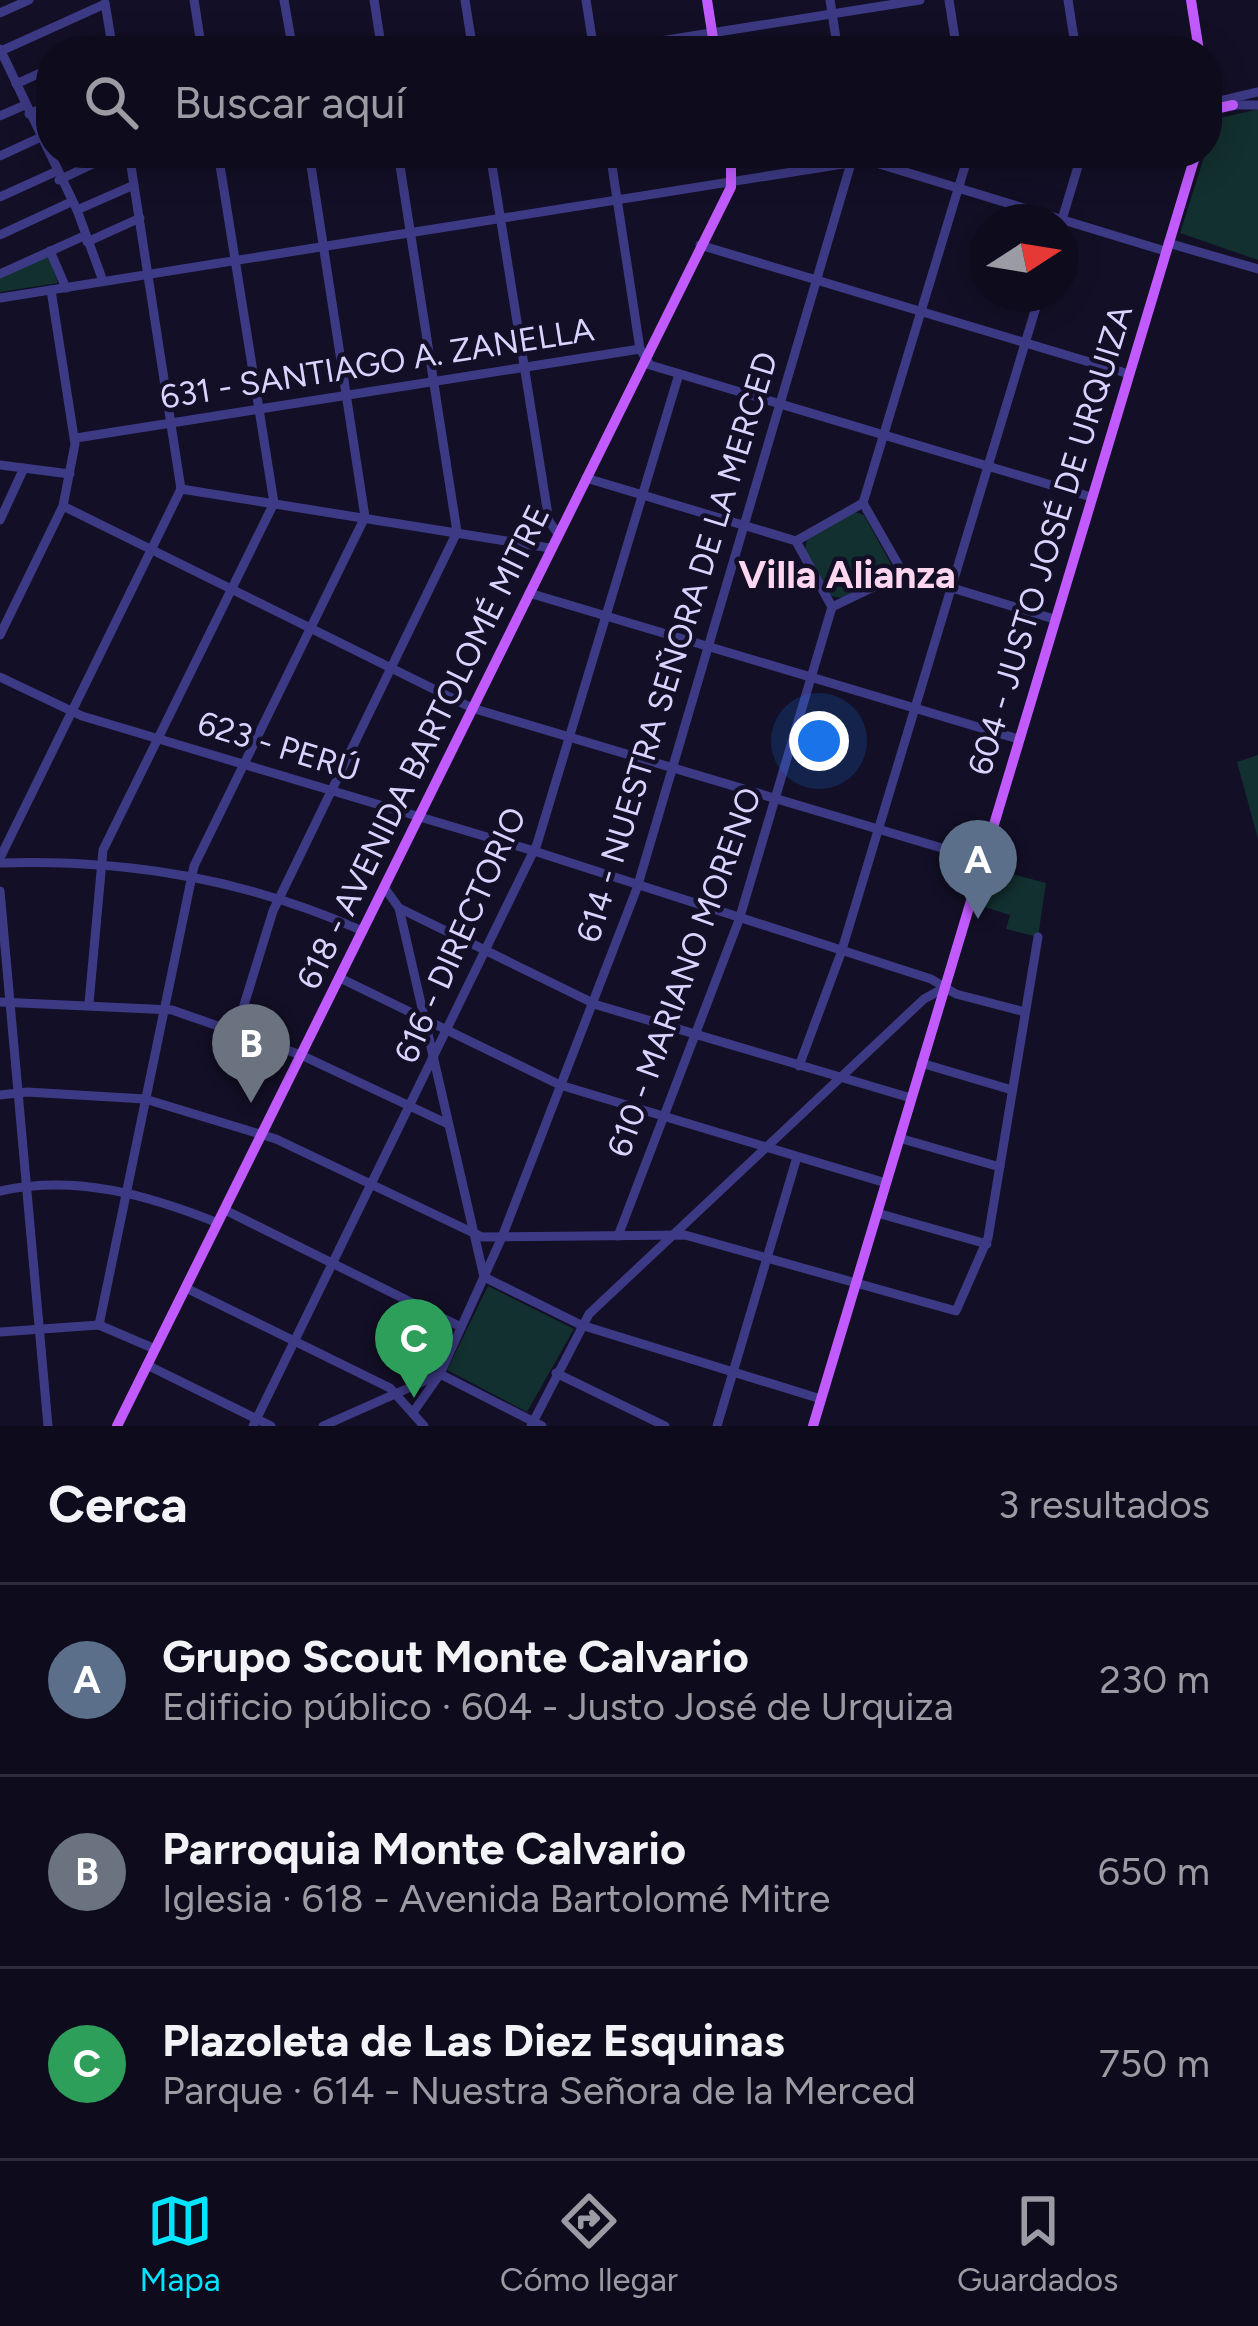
<!DOCTYPE html>
<html lang="es">
<meta charset="utf-8">
<style>
body{margin:0;font-family:Figtree,sans-serif;background:#171425;color:#f1f3f6}
.compass{position:absolute;left:970px;top:204px;width:108px;height:108px;border-radius:50%;background:#0e0b1c;box-shadow:0 6px 30px #0003;rotate:78deg}
.you{position:absolute;left:819px;top:741px;width:42px;height:42px;margin:-30px;border:9px solid #fff;border-radius:50%;background:#1a73e8;box-shadow:0 0 0 18px #1a73e833}
.badge{display:grid;place-items:center;width:78px;height:78px;border-radius:50%;background:#00e5ff;color:#fff;font-size:39px;font-weight:700}
.pin{position:absolute;translate:-50% -99px;filter:drop-shadow(0 3px 6px #0008)}
.pin::after{content:'';position:absolute;top:63px;width:42px;height:36px;background:inherit;clip-path:polygon(0 0,100% 0,50% 100%)}
.list{margin:0;padding:0;list-style:none}
h2{display:flex;justify-content:space-between;align-items:center;height:156px;margin:0;padding:0 48px;font-size:51px}
h2 small{font-size:39px;font-weight:400;color:#9b9ba3}
.list li{display:grid;grid-template-columns:78px 1fr auto;gap:36px;align-items:center;box-sizing:border-box;height:192px;padding:0 48px;border-top:3px solid #2e2b3b}
.list b{display:block;font-size:45px;white-space:nowrap}
.list p{margin:0;font-size:39px;white-space:nowrap;color:#9b9ba3}
.list em{font-size:39px;font-style:normal;color:#9b9ba3}
.icon{flex:none;width:66px;height:66px;fill:none;stroke:currentColor;stroke-width:2;stroke-linecap:round;stroke-linejoin:round}
.map{position:relative;flex:none;width:1258px;height:1426px;overflow:hidden}
.search{position:absolute;background:#0e0b1c;box-shadow:0 6px 30px #0003;left:36px;right:36px;top:36px;height:132px;display:flex;align-items:center;gap:30px;box-sizing:border-box;padding:0 42px;border-radius:48px;color:#9b9ba3;font-size:45px}
.sheet{height:732px;background:#0e0b1c}
nav{display:flex;justify-content:space-around;align-items:center;box-sizing:border-box;height:168px;border-top:3px solid #2e2b3b;background:#0e0b1c;font-size:33px;color:#9b9ba3}
nav a{display:grid;justify-items:center;gap:6px}
nav .on{color:#00e5ff}
.map>svg:first-child{display:block}
.green{fill:#12302f}
.lines{fill:none;stroke-linecap:round;stroke-linejoin:round}
.minor{stroke:#3d3a85;stroke-width:9}
.major{stroke:#c25bff;stroke-width:10}
.labels{text-anchor:middle;dominant-baseline:central;stroke-width:9;stroke-linejoin:round;paint-order:stroke}
.street-label{font-size:33px;fill:#d9d4ff;stroke:#130f26}
.quarter-label{font-size:39px;font-weight:bold;fill:#ffd6f0;stroke:#130f26}
</style>
<div class="map">
<svg width="1258" height="1426" viewBox="0 0 1258 1426">
<rect width="100%" height="100%" fill="#130f26"/>
<g class="green">
<polygon points="1258,109 1258,260 1180,233 1216,119"/>
<polygon points="48,254 58,283 0,292 0,277"/>
<polygon points="855,512 864,515 891,564 889,573 842,598 831,596 805,552 807,538"/>
<polygon points="1258,755 1258,839 1237,762"/>
<polygon points="989,868 1046,883 1038,937 1006,929 1010,915 978,905"/>
<polygon points="488,1286 574,1329 527,1412 447,1370"/>
</g>
<g class="lines">
<g class="minor">
<polyline points="194,0 202,51"/>
<polyline points="284,0 293,51"/>
<polyline points="374,0 382,51"/>
<polyline points="465,0 473,51"/>
<polyline points="586,0 594,51"/>
<polyline points="830,0 838,51"/>
<polyline points="949,0 957,51"/>
<polyline points="1068,0 1076,51"/>
<polyline points="105,3 113,51"/>
<polyline points="0,13 29,0"/>
<polyline points="0,49 77,210 103,281"/>
<polyline points="1,51 105,4"/>
<polyline points="86,51 111,39"/>
<polyline points="597,51 920,0"/>
<polyline points="16,84 51,68"/>
<polyline points="1207,104 1258,92"/>
<polyline points="1233,105 1258,105"/>
<polyline points="29,114 51,104"/>
<polyline points="0,116 25,105"/>
<polyline points="490,153 549,521 558,534"/>
<polyline points="610,153 640,349 650,365 1091,497"/>
<polyline points="0,156 39,138"/>
<polyline points="866,160 1165,251"/>
<polyline points="59,180 116,153"/>
<polyline points="0,197 55,172"/>
<polyline points="77,210 134,185"/>
<polyline points="1061,223 1082,153"/>
<polyline points="0,235 71,202"/>
<polyline points="87,242 140,218"/>
<polyline points="1168,243 1258,269"/>
<polyline points="700,245 1129,374"/>
<polyline points="50,251 66,288"/>
<polyline points="0,274 86,235"/>
<polyline points="0,298 912,153"/>
<polyline points="76,438 640,349"/>
<polyline points="0,465 70,474"/>
<polyline points="586,478 796,541 832,607"/>
<polyline points="181,489 550,548"/>
<polyline points="63,506 472,708 982,860"/>
<polyline points="0,520 24,468"/>
<polyline points="796,541 863,503"/>
<polyline points="903,573 863,503 969,153"/>
<polyline points="903,573 1054,619"/>
<polyline points="529,593 1018,739"/>
<polyline points="832,607 903,573"/>
<polyline points="0,635 63,506 75,444 51,290"/>
<polyline points="0,677 82,716 534,851 931,979 956,994 1025,1012"/>
<polyline points="0,858 181,489 129,153"/>
<path d="M0 863C127 859 246 879 363 931"/>
<polyline points="384,887 399,908 597,1005 911,1098"/>
<polyline points="0,891 48,1426"/>
<polyline points="399,908 484,1277 581,1325 821,1399"/>
<polyline points="340,978 560,1085 886,1183"/>
<polyline points="0,1002 172,1010 301,1055 448,1124"/>
<polyline points="89,1003 103,850 274,503 218,153"/>
<polyline points="236,1031 273,911 457,532 398,153"/>
<polyline points="921,1063 1012,1090"/>
<polyline points="799,1066 841,953 1040,294"/>
<polyline points="0,1095 27,1092 145,1099 276,1139 482,1237 685,1235 956,1311 988,1238 1038,937"/>
<polyline points="899,1138 1000,1167"/>
<path d="M0 1191C76 1174 148 1195 218 1223"/>
<polyline points="225,1210 461,1327"/>
<polyline points="877,1213 987,1244"/>
<polyline points="618,1236 739,920 832,607"/>
<polyline points="186,1288 390,1388 424,1426"/>
<polyline points="99,1325 194,866 365,517 309,153"/>
<polyline points="0,1332 99,1325 155,1349"/>
<polyline points="147,1365 271,1426"/>
<polyline points="556,1373 665,1426"/>
<polyline points="414,1411 440,1374 502,1237 637,888 854,153"/>
<polyline points="253,1426 537,844 679,374"/>
<polyline points="323,1426 440,1374 542,1426"/>
<polyline points="531,1426 589,1314 924,999 944,988"/>
<polyline points="717,1426 797,1157"/>
</g>
<g class="major">
<polyline points="707,0 715,51"/>
<polyline points="1191,0 1199,51"/>
<polyline points="1207,125 1215,109 1233,105"/>
<polyline points="117,1426 731,187 731,153"/>
<polyline points="813,1426 1196,153"/>
</g>
</g>
<g class="labels">
<g class="street-label">
<text transform="translate(377 363) rotate(-9)">631 - SANTIAGO A. ZANELLA</text>
<text transform="translate(1050 540) rotate(-73)">604 - JUSTO JOSÉ DE URQUIZA</text>
<text transform="translate(677 647) rotate(-73)">614 - NUESTRA SEÑORA DE LA MERCED</text>
<text transform="translate(279 746) rotate(17)">623 - PERÚ</text>
<text transform="translate(423 747) rotate(-64)">618 - AVENIDA BARTOLOMÉ MITRE</text>
<text transform="translate(460 935) rotate(-66)">616 - DIRECTORIO</text>
<text transform="translate(684 972) rotate(-70)">610 - MARIANO MORENO</text>
</g>
<g class="quarter-label">
<text x="847" y="574">Villa Alianza</text>
</g>
</g>
</svg>
<svg class="compass" viewBox="-18 -18 36 36"><path d="M0-13l5 13h-10z" fill="#e53935"/><path d="M0 13l5-13h-10z" fill="#9b9ba3"/></svg>
<div class="you"></div>
<div class="pin badge" style="left:978px;top:919px;background:#5c6f8a">A</div>
<div class="pin badge" style="left:251px;top:1103px;background:#6b7280">B</div>
<div class="pin badge" style="left:414px;top:1398px;background:#2e9e5b">C</div>
<div class="search"><svg class="icon" aria-label="search" viewBox="0 0 24 24"><circle cx="10" cy="10" r="6"/><path d="M15 15l6 6"/></svg>Buscar aquí</div>
</div>
<section class="sheet">
<h2>Cerca<small>3 resultados</small></h2>
<ul class="list">
<li><span class="badge" style="background:#5c6f8a">A</span><div><b>Grupo Scout Monte Calvario</b><p>Edificio público · 604 - Justo José de Urquiza</p></div><em>230 m</em></li>
<li><span class="badge" style="background:#6b7280">B</span><div><b>Parroquia Monte Calvario</b><p>Iglesia · 618 - Avenida Bartolomé Mitre</p></div><em>650 m</em></li>
<li><span class="badge" style="background:#2e9e5b">C</span><div><b>Plazoleta de Las Diez Esquinas</b><p>Parque · 614 - Nuestra Señora de la Merced</p></div><em>750 m</em></li>
</ul>
</section>
<nav>
<a class="on"><svg class="icon" aria-label="map" viewBox="0 0 24 24"><path d="M3 6l6-2 6 2 6-2v14l-6 2-6-2-6 2zM9 4v14M15 6v14"/></svg>Mapa</a>
<a><svg class="icon" aria-label="directions" viewBox="0 0 24 24"><path d="M12 3l9 9-9 9-9-9zM9 14v-3h6M13 9l2 2-2 2"/></svg>Cómo llegar</a>
<a><svg class="icon" aria-label="saved" viewBox="0 0 24 24"><path d="M7 4h10v16l-5-4-5 4z"/></svg>Guardados</a>
</nav>
